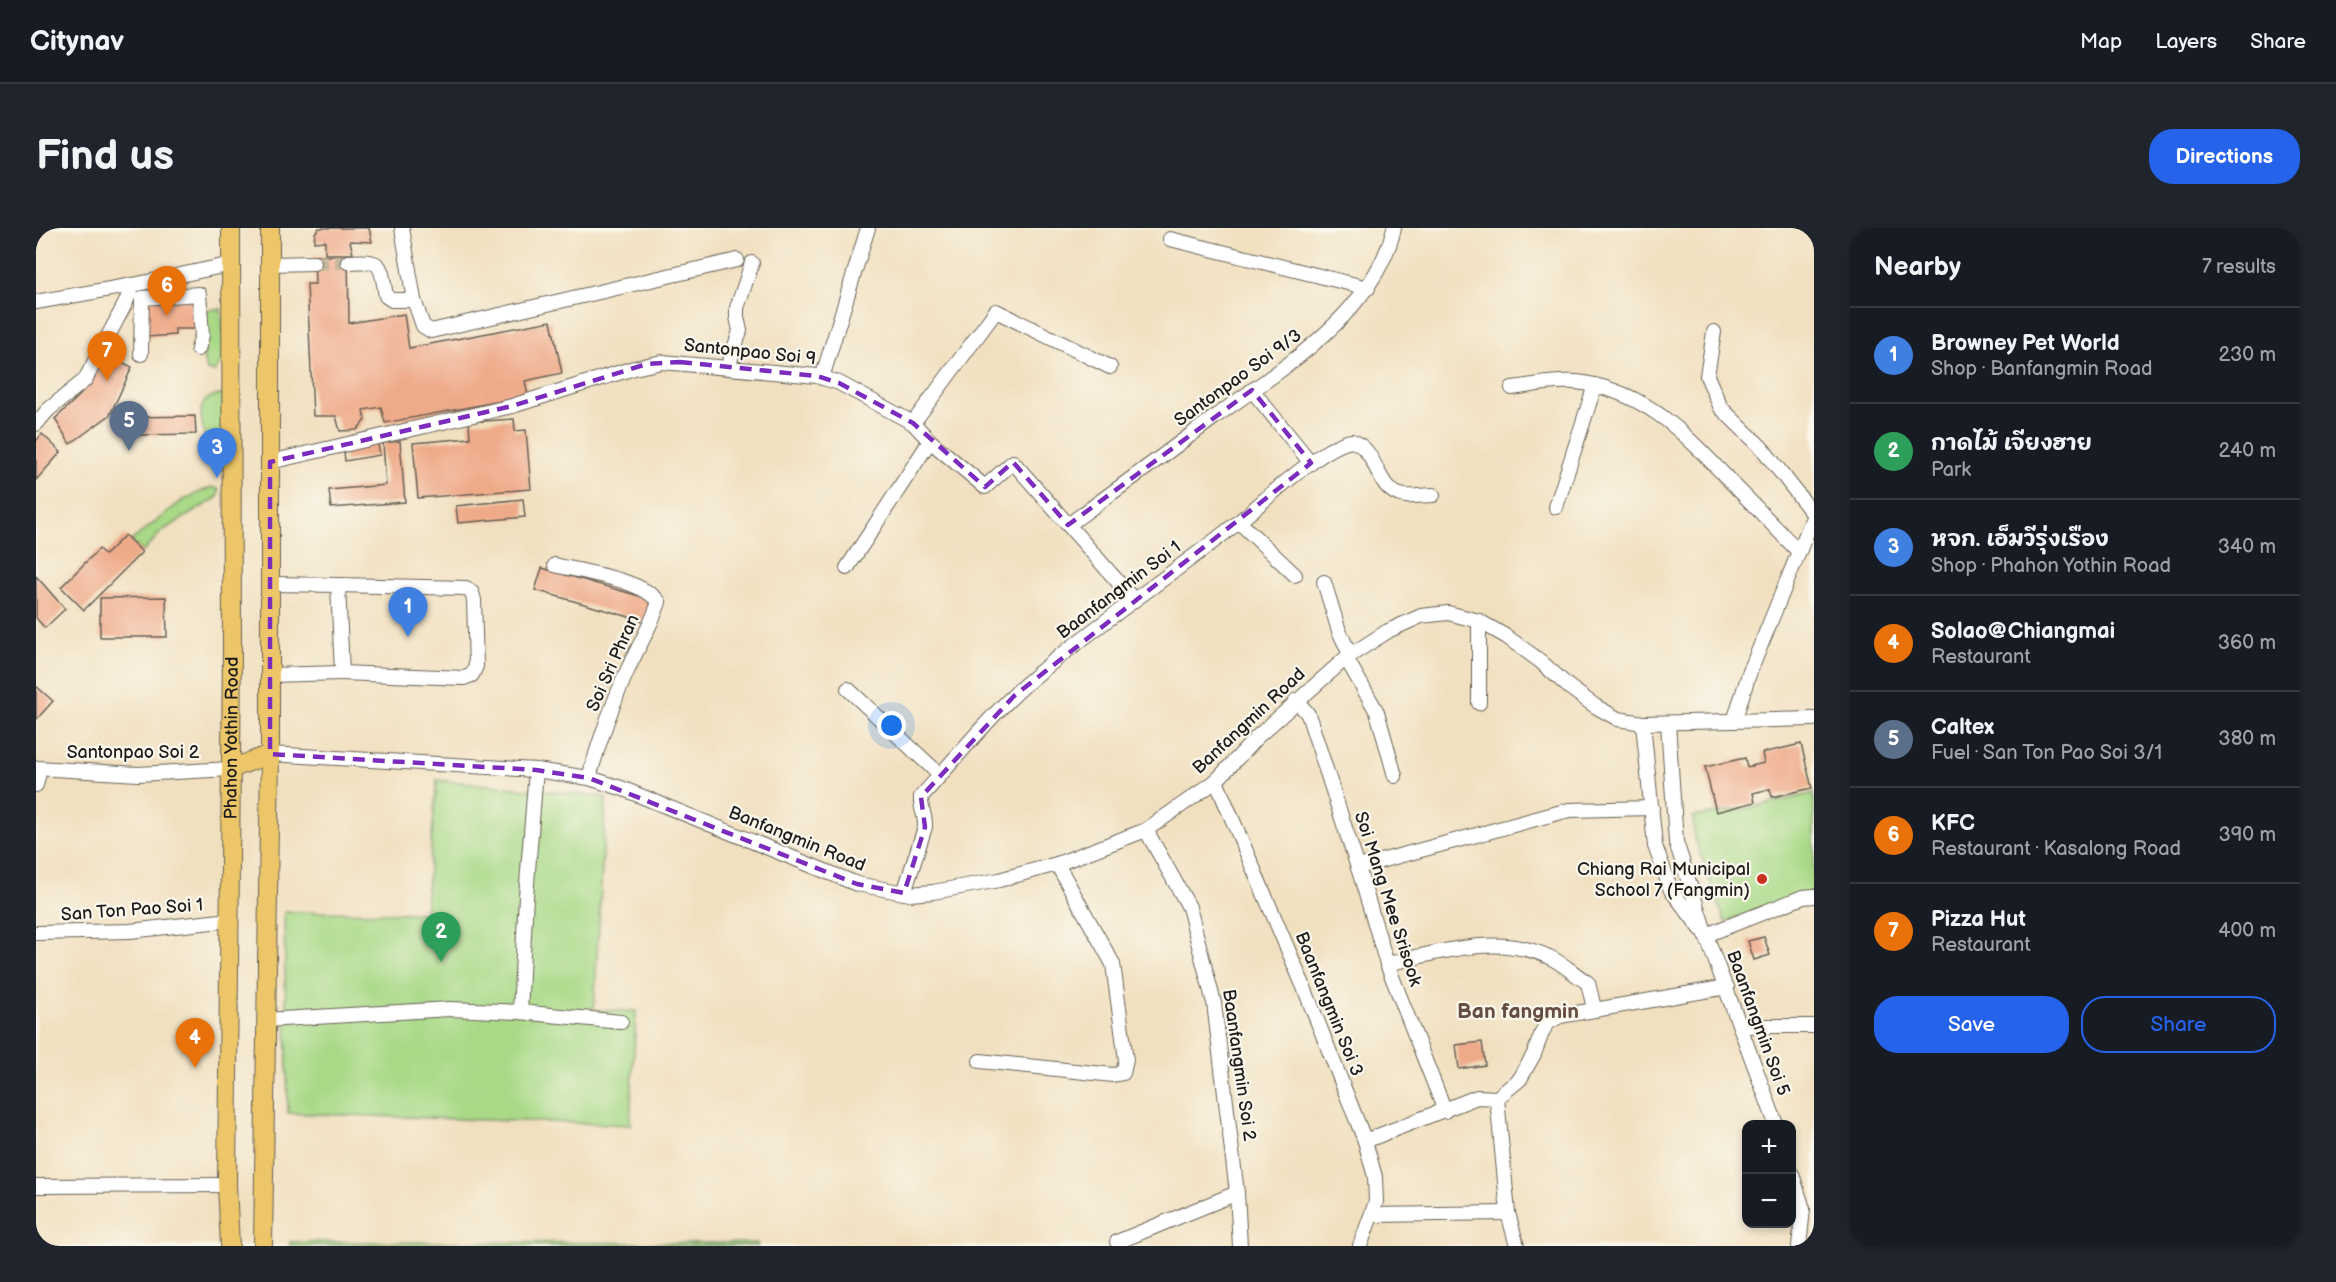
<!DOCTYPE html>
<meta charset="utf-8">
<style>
body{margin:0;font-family:"Balsamiq Sans","Playpen Sans Thai",sans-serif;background:#20242c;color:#f1f3f6}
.controls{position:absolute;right:18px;bottom:18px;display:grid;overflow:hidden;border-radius:12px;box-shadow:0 3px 9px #0003}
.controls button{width:54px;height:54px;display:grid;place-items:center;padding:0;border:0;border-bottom:2px solid #363941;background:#171b24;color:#f1f3f6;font:30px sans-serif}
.you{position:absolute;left:856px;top:498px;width:21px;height:21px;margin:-15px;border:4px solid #fff;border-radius:50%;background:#1a73e8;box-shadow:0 0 0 9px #1a73e833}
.badge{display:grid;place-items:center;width:39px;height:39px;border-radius:50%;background:#2563eb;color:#fff;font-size:20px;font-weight:700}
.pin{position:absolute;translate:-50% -50px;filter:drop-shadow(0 2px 3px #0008)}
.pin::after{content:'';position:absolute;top:32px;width:21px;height:18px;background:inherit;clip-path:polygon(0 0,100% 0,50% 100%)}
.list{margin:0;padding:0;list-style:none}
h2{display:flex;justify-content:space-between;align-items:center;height:78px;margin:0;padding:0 24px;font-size:26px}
h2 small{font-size:20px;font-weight:400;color:#9ea1a6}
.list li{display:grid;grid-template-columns:39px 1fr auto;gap:18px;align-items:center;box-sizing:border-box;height:96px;padding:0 24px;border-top:2px solid #363941}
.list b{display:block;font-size:22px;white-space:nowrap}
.list p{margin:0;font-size:20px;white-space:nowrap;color:#9ea1a6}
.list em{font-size:20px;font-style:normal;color:#9ea1a6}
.actions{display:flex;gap:12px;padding:18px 24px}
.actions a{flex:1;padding:14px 0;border:2px solid #2563eb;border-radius:24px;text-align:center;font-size:21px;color:#2563eb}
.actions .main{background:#2563eb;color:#fff}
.map{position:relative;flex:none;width:1778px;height:1018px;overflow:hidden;border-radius:24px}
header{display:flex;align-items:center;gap:36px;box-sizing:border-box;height:84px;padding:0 30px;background:#171b24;border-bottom:2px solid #363941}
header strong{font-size:28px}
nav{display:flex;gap:33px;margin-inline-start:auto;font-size:21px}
.intro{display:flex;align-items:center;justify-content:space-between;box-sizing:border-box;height:144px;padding:0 36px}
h1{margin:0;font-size:42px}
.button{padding:15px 27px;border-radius:24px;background:#2563eb;color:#fff;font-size:21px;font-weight:700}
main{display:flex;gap:36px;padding:0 36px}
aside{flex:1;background:#171b24;border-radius:24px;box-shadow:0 3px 9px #0003}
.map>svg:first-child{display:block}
.green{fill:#a9d987;stroke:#627a52;stroke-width:1.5}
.building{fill:#efaa89}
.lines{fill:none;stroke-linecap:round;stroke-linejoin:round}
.minor-tunnel{stroke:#c6b99f;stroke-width:14;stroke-dasharray:14 7;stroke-linecap:butt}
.minor-casing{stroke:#676155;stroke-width:16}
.major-casing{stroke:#676155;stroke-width:20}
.minor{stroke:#fff;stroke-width:14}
.major{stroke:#ecc669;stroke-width:18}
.marked{fill:none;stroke:#7b2cbf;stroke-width:4.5;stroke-dasharray:12 8;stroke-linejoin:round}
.poi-dot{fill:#c8321e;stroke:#fbf7ec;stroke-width:2}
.labels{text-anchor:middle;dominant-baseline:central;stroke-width:4.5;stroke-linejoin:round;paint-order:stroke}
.street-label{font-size:18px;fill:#1c1c1c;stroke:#fbf7ec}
.poi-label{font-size:18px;fill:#1c1c1c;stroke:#fbf7ec;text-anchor:end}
.quarter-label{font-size:21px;font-weight:bold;fill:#664e42;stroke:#fbf7ec}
</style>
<header>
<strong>Citynav</strong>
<nav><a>Map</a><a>Layers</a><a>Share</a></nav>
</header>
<div class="intro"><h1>Find us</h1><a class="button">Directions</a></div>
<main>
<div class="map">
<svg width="1778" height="1018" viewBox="0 0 1778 1018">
<rect width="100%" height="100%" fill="#fbf7ec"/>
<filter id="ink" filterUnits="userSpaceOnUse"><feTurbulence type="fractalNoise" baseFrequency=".0167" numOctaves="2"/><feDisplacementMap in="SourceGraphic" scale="12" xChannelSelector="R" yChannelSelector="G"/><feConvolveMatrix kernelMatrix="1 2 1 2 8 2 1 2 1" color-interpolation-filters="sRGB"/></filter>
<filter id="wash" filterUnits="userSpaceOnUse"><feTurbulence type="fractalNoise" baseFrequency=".008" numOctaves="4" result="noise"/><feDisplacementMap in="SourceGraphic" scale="24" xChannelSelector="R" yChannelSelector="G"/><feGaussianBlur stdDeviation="1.35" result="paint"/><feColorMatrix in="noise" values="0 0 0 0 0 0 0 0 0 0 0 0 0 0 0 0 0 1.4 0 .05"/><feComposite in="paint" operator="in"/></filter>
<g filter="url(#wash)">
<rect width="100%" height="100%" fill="#f1e0c0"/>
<g class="green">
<path d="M185 81C187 101 193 127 179 144L171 142 167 131 170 118 168 82Z"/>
<path d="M187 166 186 243C183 240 178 237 176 233 170 225 169 214 168 205 163 184 161 169 187 166Z"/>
<polygon points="175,259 183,261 182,269 126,303 107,324 95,313 147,272"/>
<polygon points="401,552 570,569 558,782 600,783 594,897 252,885 248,684 389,685"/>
<polygon points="1778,565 1778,664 1689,694 1658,608 1657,589 1719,579"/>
<polygon points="254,1014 721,1015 722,1018 254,1018"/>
</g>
<g id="blocks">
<g class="building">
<polygon points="283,0 333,0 336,14 314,13 317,26 289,26 289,13 278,14 279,5"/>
<polygon points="278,28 312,28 313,95 368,86 373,120 515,93 526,145 489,153 492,168 349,195 345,179 327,182 329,192 321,202 304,203 300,188 277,188 271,56 279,56"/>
<polygon points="159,70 161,101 139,101 139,107 110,109 108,72"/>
<polygon points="67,125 96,139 74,187 34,216 19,191 45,166"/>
<polygon points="159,188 160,206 100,207 100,189"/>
<polygon points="478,191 479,203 490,202 495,261 382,270 377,215 434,210 433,194"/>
<polygon points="6,206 25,224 0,252 0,213"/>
<polygon points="364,213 369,274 295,280 293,262 350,257 347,215"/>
<polygon points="342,216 344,227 309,233 308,224"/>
<polygon points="487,271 489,289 422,295 420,278"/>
<polygon points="89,307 106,324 48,382 25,359 63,321 69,327"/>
<polygon points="506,340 617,372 611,394 499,362"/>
<polygon points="0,348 29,381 9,400 0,390"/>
<polygon points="130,369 131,409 64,409 64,370"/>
<polygon points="0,458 17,473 0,492"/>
<polygon points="1765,516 1776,560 1736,569 1734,561 1717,565 1719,574 1680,584 1669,539 1709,530 1711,539 1728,535 1726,525"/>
<polygon points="1728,709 1734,727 1718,732 1712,713"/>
<polygon points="1446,814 1449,837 1423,841 1420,817"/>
</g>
</g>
</g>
<g filter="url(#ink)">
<use href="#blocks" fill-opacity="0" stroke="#676155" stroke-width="1.5"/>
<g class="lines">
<polyline class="minor-tunnel" points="278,35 312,34"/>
<defs>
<g id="minor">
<polyline points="366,0 378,72"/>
<polyline points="1134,11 1332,60"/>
<path d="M312 34C348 32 344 35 350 68L356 72H378L387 98 395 103 701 32"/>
<polyline points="234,36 278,35"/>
<polyline points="0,74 97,57 196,36"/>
<polyline points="1678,104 1671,148 1685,180 1726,220 1778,287"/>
<polyline points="105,126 106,70 163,66 166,107 162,121"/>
<polyline points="692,139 704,103 701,89 701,80 716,35"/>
<polyline points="786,150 832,0"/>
<path d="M1476 160C1499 157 1525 151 1548 155 1613 166 1650 207 1693 252 1717 276 1740 300 1763 324"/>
<polyline points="1216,162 1275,235"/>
<polyline points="877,195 960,83 1074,139"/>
<polyline points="0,196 12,182 49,152 89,76 97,57"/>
<polyline points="234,234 476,178 598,140 626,134 781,148 803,155 877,195 894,213 949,259 977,234 1097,371"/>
<polyline points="1520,279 1559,157"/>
<polyline points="1203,294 1259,347"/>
<path d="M1032 297C1080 262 1128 227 1176 191 1242 143 1339 86 1358 0"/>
<path d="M519 337C550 345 604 351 623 374 615 398 602 419 592 441 576 477 563 513 553 550"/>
<polyline points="811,340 894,213"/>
<polyline points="1288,354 1303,403 1314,426"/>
<polyline points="234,356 302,357 306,445 234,447"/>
<polyline points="302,357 430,360 436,365 438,372 440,438 436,447 428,450 306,445"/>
<polyline points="1310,430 1341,484 1359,548"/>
<polyline points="812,461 904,547"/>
<polyline points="1260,472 1272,486 1324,646 1351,736 1409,883"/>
<polyline points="1443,475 1443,393"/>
<polyline points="1698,493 1713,446 1778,287"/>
<polyline points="1607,495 1619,618 1635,662 1665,701"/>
<polyline points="1632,495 1640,614 1670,707 1740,896"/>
<polyline points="234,526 500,542 553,550 585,560 821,656 874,666 897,664 963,652 1021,636 1110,602 1180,553 1222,508 1310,430 1352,403 1385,388 1412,385 1443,393 1471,409 1504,433 1533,459 1559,478 1582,491 1607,495 1778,491"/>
<polyline points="0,540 102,546 195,541"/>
<polyline points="1180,553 1267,757 1329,913 1339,949 1340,974 1324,1018"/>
<polyline points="0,557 4,541"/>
<polyline points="1110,602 1153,679 1178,775 1201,965 1204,1018"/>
<polyline points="1322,639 1533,582 1616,580"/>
<path d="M868 665 889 599C890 588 884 580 885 569 919 531 953 489 991 455 1059 397 1135 348 1205 292 1228 273 1289 216 1316 213 1344 222 1338 264 1369 268 1378 269 1388 267 1397 267"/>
<polyline points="0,705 94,703 194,692"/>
<polyline points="1670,707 1767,669 1778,668"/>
<path d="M1351 736C1402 724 1463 705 1513 729 1527 735 1539 747 1552 755L1558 780"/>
<polyline points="484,784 490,668 500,542"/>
<polyline points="229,792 414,781 484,784 585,794"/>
<polyline points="1705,798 1778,798"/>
<polyline points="944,833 1077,847 1087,845 1090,832 1077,736 1021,636"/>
<polyline points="1329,913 1441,869 1461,870"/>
<polyline points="1756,946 1767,981 1763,1018"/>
<polyline points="0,958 191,957"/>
<polyline points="1336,987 1472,985"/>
<polyline points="1081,1014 1201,965"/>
<polyline points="1481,1018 1472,985 1461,870 1484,851 1498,826 1507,802 1513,794 1524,788 1691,759"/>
</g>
<g id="major">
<polyline points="195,541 234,526"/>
<path id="s1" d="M194 1018 191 957 196 422 195 0"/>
<polyline points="227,1018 234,526 234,0"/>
</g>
</defs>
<use href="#minor" class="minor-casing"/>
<use href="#major" class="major-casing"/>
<use href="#minor" class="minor"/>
<use href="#major" class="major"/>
</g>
</g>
<path class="marked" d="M644 134 781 148 803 155 877 195 949 259 977 234 1032 297 1216 162 1275 235 978 468 885 569 889 599 868 665 821 656 553 550 500 542 234 526V234L476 178 611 136Z"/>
<circle class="poi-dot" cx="1726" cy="651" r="6"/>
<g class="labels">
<g class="street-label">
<text transform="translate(714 124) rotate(6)">Santonpao Soi 9</text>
<text transform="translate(1202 150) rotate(-36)">Santonpao Soi 9/3</text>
<text transform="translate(1083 362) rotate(-37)">Baanfangmin Soi 1</text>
<text transform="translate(577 435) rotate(-66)">Soi Sri Phran</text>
<text transform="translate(1213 493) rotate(-43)">Banfangmin Road</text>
<text stroke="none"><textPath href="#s1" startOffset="508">Phahon Yothin Road</textPath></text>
<text x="97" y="524">Santonpao Soi 2</text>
<text transform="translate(761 611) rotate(22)">Banfangmin Road</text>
<text transform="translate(1352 671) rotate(72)">Soi Mang Mee Srisook</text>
<text transform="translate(96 682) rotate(-4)">San Ton Pao Soi 1</text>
<text transform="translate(1293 776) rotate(68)">Baanfangmin Soi 3</text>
<text transform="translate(1722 795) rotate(70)">Baanfangmin Soi 5</text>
<text transform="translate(1203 837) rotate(82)">Baanfangmin Soi 2</text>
</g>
<g class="poi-label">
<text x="1714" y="641">Chiang Rai Municipal<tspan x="1714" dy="21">School 7 (Fangmin)</tspan></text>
</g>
<g class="quarter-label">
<text x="1482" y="783">Ban fangmin</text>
</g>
</g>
</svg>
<div class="controls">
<button>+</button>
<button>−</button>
</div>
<div class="you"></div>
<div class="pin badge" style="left:372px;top:409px;background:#3f7fe0">1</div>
<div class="pin badge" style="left:405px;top:734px;background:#2e9e5b">2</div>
<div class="pin badge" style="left:181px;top:250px;background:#3f7fe0">3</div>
<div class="pin badge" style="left:159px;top:840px;background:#e8710a">4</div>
<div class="pin badge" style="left:93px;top:223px;background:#5c6f8a">5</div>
<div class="pin badge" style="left:131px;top:88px;background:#e8710a">6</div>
<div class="pin badge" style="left:71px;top:153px;background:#e8710a">7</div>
</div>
<aside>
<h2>Nearby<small>7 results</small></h2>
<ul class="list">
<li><span class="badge" style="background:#3f7fe0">1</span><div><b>Browney Pet World</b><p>Shop · Banfangmin Road</p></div><em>230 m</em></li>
<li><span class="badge" style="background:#2e9e5b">2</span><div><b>กาดไม้ เจียงฮาย</b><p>Park</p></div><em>240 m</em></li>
<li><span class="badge" style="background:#3f7fe0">3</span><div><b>หจก. เอ็มวีรุ่งเรือง</b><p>Shop · Phahon Yothin Road</p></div><em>340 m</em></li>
<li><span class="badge" style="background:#e8710a">4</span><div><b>Solao@Chiangmai</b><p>Restaurant</p></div><em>360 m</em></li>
<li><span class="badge" style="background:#5c6f8a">5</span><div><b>Caltex</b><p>Fuel · San Ton Pao Soi 3/1</p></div><em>380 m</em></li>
<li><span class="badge" style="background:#e8710a">6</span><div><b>KFC</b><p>Restaurant · Kasalong Road</p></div><em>390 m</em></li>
<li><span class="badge" style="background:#e8710a">7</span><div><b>Pizza Hut</b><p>Restaurant</p></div><em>400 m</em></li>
</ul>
<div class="actions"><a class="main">Save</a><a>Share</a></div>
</aside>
</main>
